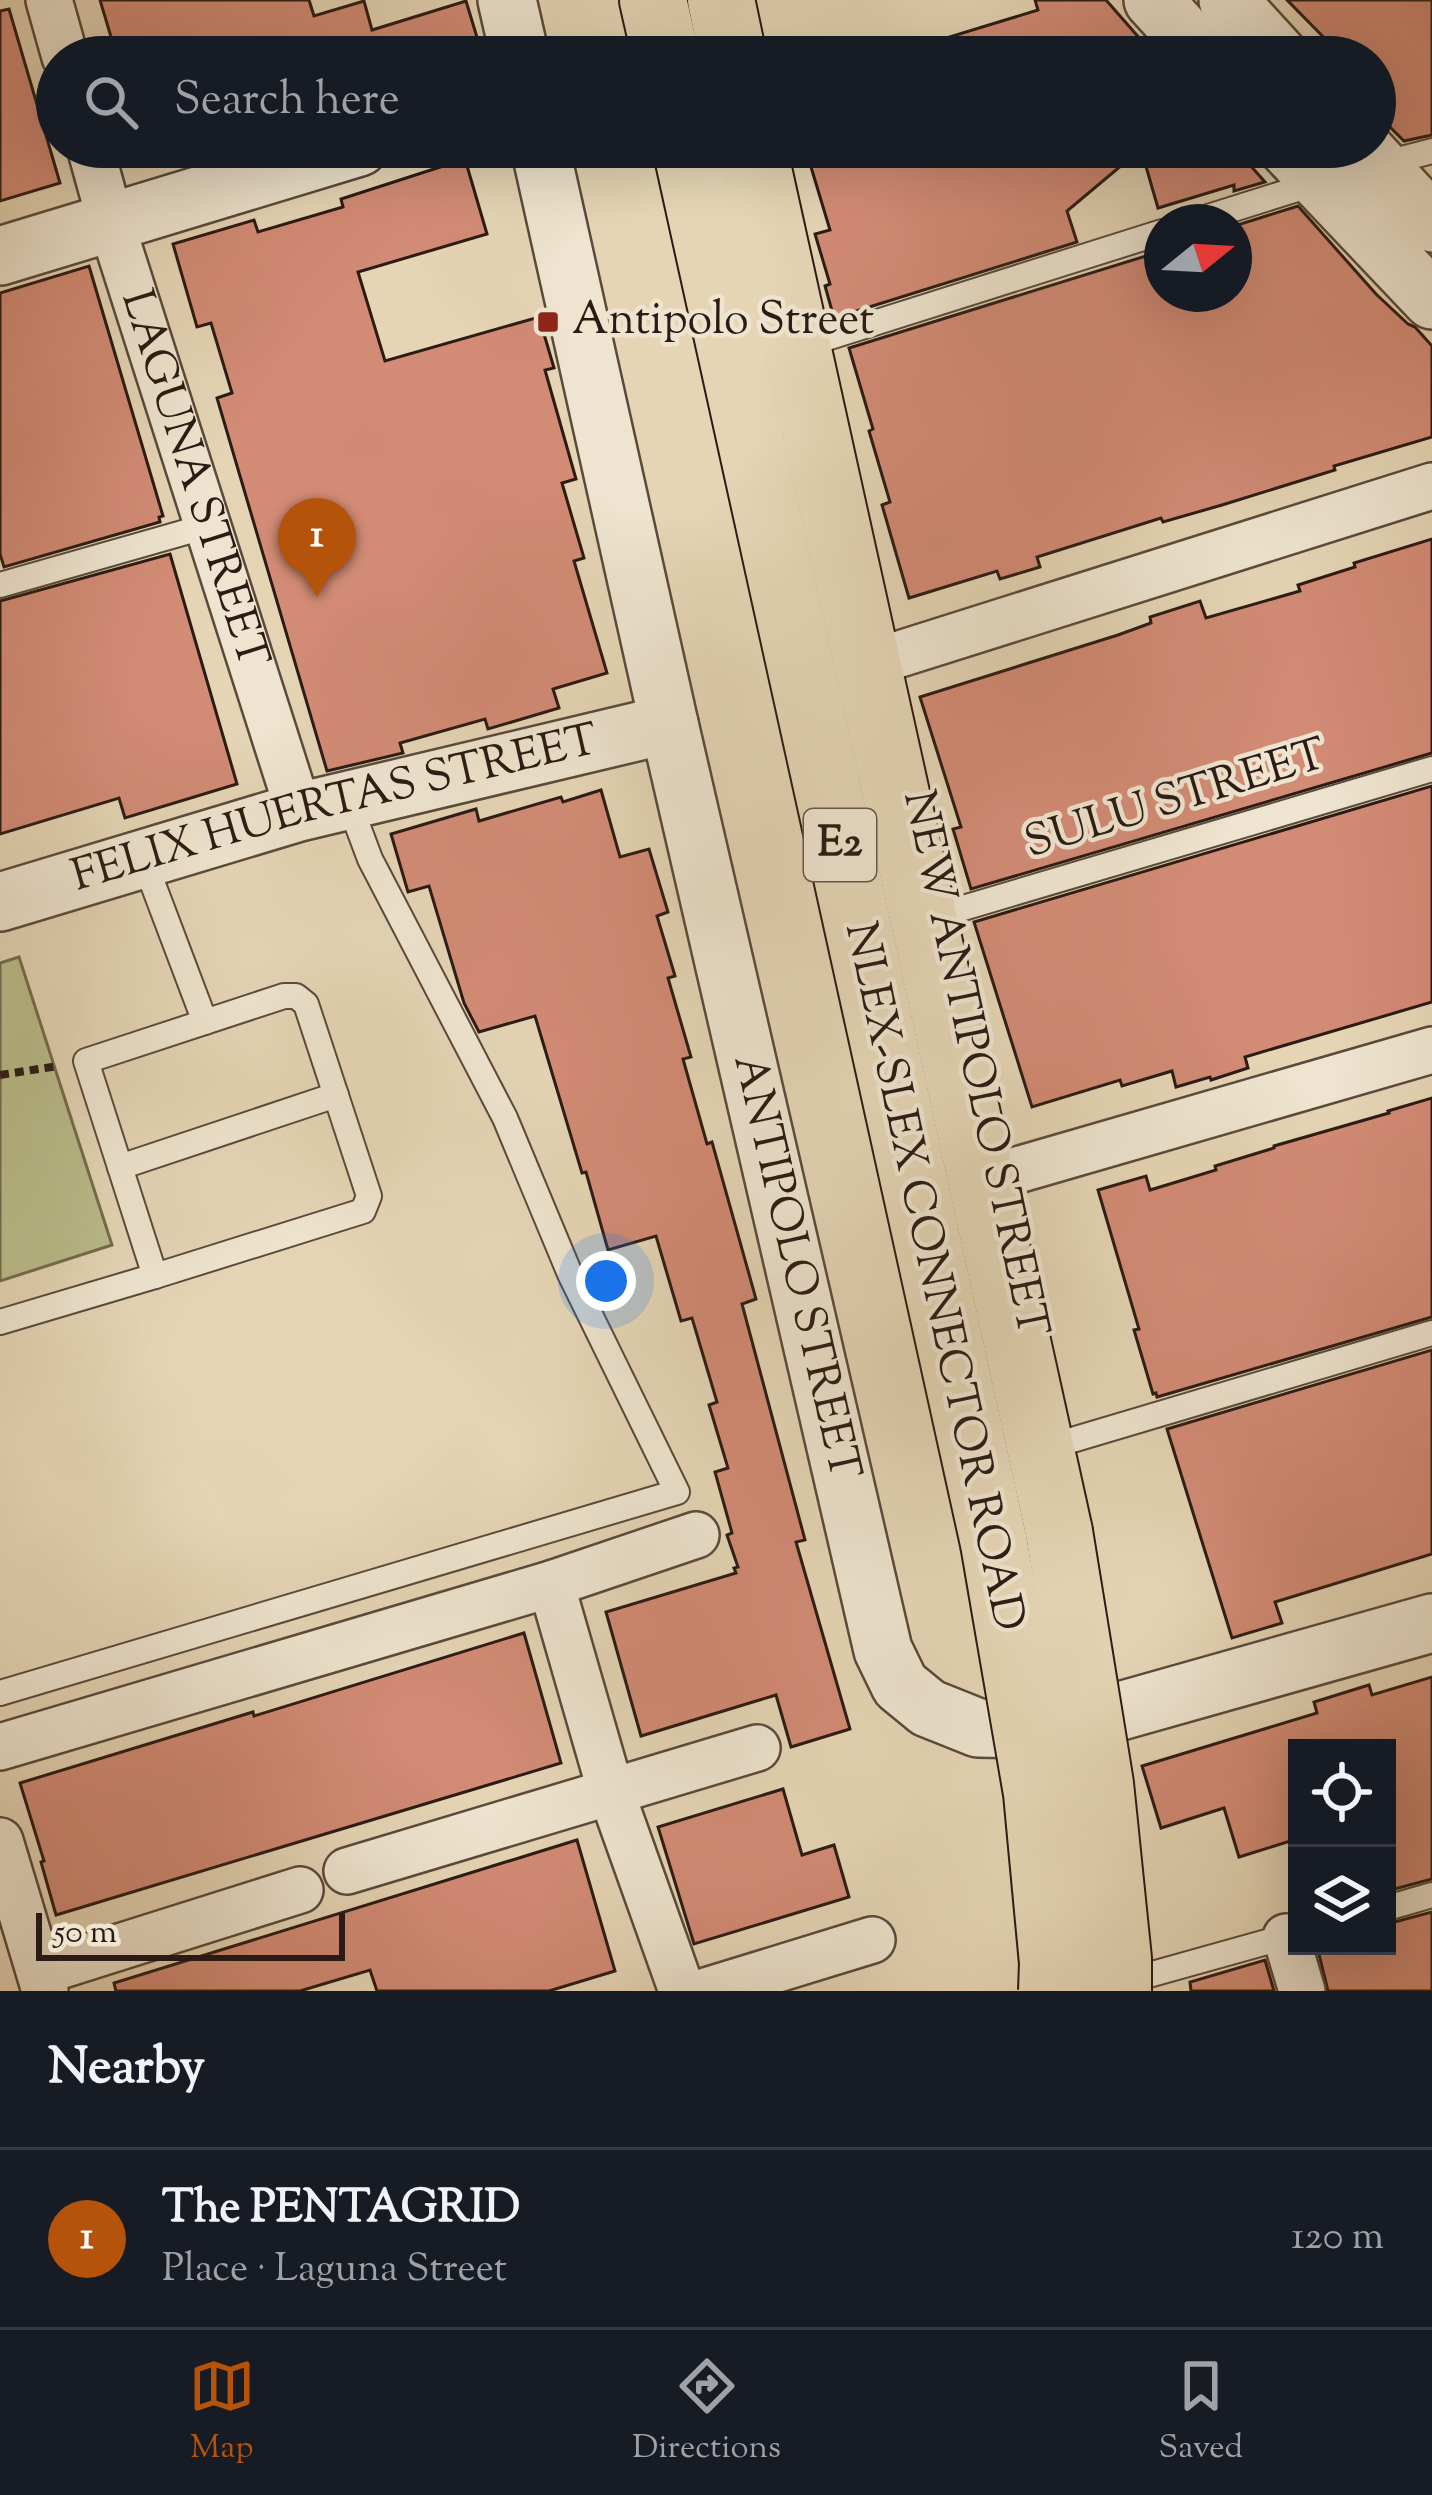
<!DOCTYPE html>
<meta charset="utf-8">
<style>
body{margin:0;font-family:"Sorts Mill Goudy",serif;background:#242831;color:#f1f3f6}
.controls{position:absolute;right:36px;bottom:36px;display:grid;overflow:hidden;border-radius:0px;box-shadow:0 12px 48px #0002}
.controls button{width:108px;height:108px;display:grid;place-items:center;padding:0;border:0;border-bottom:3px solid #363941;background:#171b24;color:#f1f3f6;font:60px sans-serif}
.compass{position:absolute;left:1144px;top:204px;width:108px;height:108px;border-radius:50%;background:#171b24;box-shadow:0 12px 48px #0002;rotate:72deg}
.scale{position:absolute;left:36px;bottom:30px;width:309px;box-sizing:border-box;padding-left:12px;border:6px solid #2b1b14;border-top:0;font-size:33px;line-height:42px;white-space:nowrap;color:#2b1b14;-webkit-text-stroke:9px #eee4cf;paint-order:stroke}
.you{position:absolute;left:606px;top:1281px;width:42px;height:42px;margin:-30px;border:9px solid #fff;border-radius:50%;background:#1a73e8;box-shadow:0 0 0 18px #1a73e833}
.badge{display:grid;place-items:center;width:78px;height:78px;border-radius:50%;background:#b45309;color:#fff;font-size:39px;font-weight:700}
.pin{position:absolute;translate:-50% -99px;filter:drop-shadow(0 3px 6px #0008)}
.pin::after{content:'';position:absolute;top:63px;width:42px;height:36px;background:inherit;clip-path:polygon(0 0,100% 0,50% 100%)}
.list{margin:0;padding:0;list-style:none}
h2{display:flex;justify-content:space-between;align-items:center;height:156px;margin:0;padding:0 48px;font-size:51px}
h2 small{font-size:39px;font-weight:400;color:#9ea1a6}
.list li{display:grid;grid-template-columns:78px 1fr auto;gap:36px;align-items:center;box-sizing:border-box;height:180px;padding:0 48px;border-top:3px solid #363941}
.list b{display:block;font-size:45px;white-space:nowrap}
.list p{margin:0;font-size:39px;white-space:nowrap;color:#9ea1a6}
.list em{font-size:39px;font-style:normal;color:#9ea1a6}
.icon{flex:none;width:66px;height:66px;fill:none;stroke:currentColor;stroke-width:2;stroke-linecap:round;stroke-linejoin:round}
.map{position:relative;flex:none;width:1432px;height:1991px;overflow:hidden}
.search{position:absolute;background:#171b24;box-shadow:0 12px 48px #0002;left:36px;right:36px;top:36px;height:132px;display:flex;align-items:center;gap:30px;box-sizing:border-box;padding:0 42px;border-radius:66px;color:#9ea1a6;font-size:45px}
.sheet{height:336px;background:#171b24}
nav{display:flex;justify-content:space-around;align-items:center;box-sizing:border-box;height:168px;border-top:3px solid #363941;background:#171b24;font-size:33px;color:#9ea1a6}
nav a{display:grid;justify-items:center;gap:6px}
nav .on{color:#b45309}
.map>svg:first-child{display:block}
.green{fill:#b9bc8a;stroke:#726c4f;stroke-width:3}
.building{fill:#d28b75;stroke:#2b1b14;stroke-width:3}
.lines{fill:none;stroke-linecap:round;stroke-linejoin:round}
.service-casing{stroke:#5a4a3c;stroke-width:28}
.minor-casing{stroke:#5a4a3c;stroke-width:50}
.tertiary-casing{stroke:#5a4a3c;stroke-width:62}
.motorway-casing{stroke:#2b1b14;stroke-width:70}
.path{stroke:#2b1b14;stroke-width:8;stroke-dasharray:9 6;stroke-linecap:butt}
.service{stroke:#eee4cf;stroke-width:24}
.minor{stroke:#eee4cf;stroke-width:45}
.tertiary{stroke:#eee4cf;stroke-width:57}
.motorway{stroke:#e5d5b5;stroke-width:66}
.motorway-bridge-casing{stroke:#2b1b14;stroke-width:70;stroke-linecap:butt}
.motorway-bridge{stroke:#e5d5b5;stroke-width:66}
.poi-dot{fill:#8f2418;stroke:#eee4cf;stroke-width:4.5}
.labels{text-anchor:middle;dominant-baseline:central;stroke-width:9;stroke-linejoin:round;paint-order:stroke}
.shield{fill:#eee4cf;stroke:#66574c;stroke-width:3}
.shield-label{font-size:42px;font-weight:bold;fill:#2b1b14}
.poi-label{font-size:45px;fill:#2b1b14;stroke:#eee4cf;text-anchor:start}
.street-label{font-size:45px;fill:#2b1b14;stroke:#eee4cf}
</style>
<div class="map">
<svg width="1432" height="1991" viewBox="0 0 1432 1991">
<rect width="100%" height="100%" fill="#e5d5b5"/>
<filter id="stains"><feTurbulence type="fractalNoise" baseFrequency=".00167" numOctaves="4"/><feColorMatrix values="0 0 0 0 .2 0 0 0 0 .09 0 0 0 0 .02 0 0 0 .5 -.17"/></filter>
<radialGradient id="worn" r=".72"><stop offset=".6" stop-color="#630" stop-opacity="0"/><stop offset="1" stop-color="#630" stop-opacity=".3"/></radialGradient>
<polygon class="green" points="19,957 112,1245 0,1281 0,963"/>
<g class="building">
<polygon points="100,0 309,0 314,16 364,1 372,30 466,1 483,57 117,57"/>
<polygon points="1035,0 1106,0 1156,57 911,57 910,49 1038,10"/>
<polygon points="1287,0 1432,0 1432,135 1404,141 1375,112 1375,57 1343,57"/>
<polygon points="9,9 60,183 0,201 0,11"/>
<polygon points="805,147 1234,147 1265,182 1234,191 1234,185 1158,208 1141,149 1067,211 1077,242 834,318 825,286 830,284 815,234 830,230"/>
<polygon points="465,159 487,234 358,272 385,361 539,317 554,368 545,370 576,479 562,483 584,558 574,561 607,673 553,689 559,708 488,729 485,719 400,743 403,753 327,771 217,398 232,393 211,323 197,327 173,244 254,220 258,232 343,207 341,199"/>
<polygon points="1298,206 1376,294 1408,324 1415,327 1432,346 1432,437 1334,466 1335,470 1222,505 1163,522 1161,518 1037,557 1040,567 1000,579 997,571 909,598 882,505 890,502 869,431 873,429 849,348 1162,251 1162,294 1234,294 1234,226"/>
<polygon points="89,266 163,516 159,517 160,522 4,567 0,554 0,293"/>
<polygon points="1432,539 1432,753 971,889 953,829 961,827 920,697 1118,635 1151,623 1150,617 1200,601 1206,618 1300,591 1298,585 1355,567 1354,563"/>
<polygon points="170,554 237,784 125,818 119,798 0,834 0,601"/>
<polygon points="1432,786 1432,1002 1245,1057 1248,1068 1211,1080 1210,1077 1176,1087 1172,1071 1122,1086 1120,1080 1032,1107 974,922"/>
<polygon points="601,790 620,857 649,849 668,912 657,916 675,976 668,978 691,1057 683,1059 707,1144 712,1142 756,1299 742,1304 805,1540 796,1542 850,1729 791,1747 776,1695 641,1736 606,1612 736,1573 734,1568 738,1567 727,1535 732,1533 715,1472 728,1468 709,1405 717,1402 692,1318 681,1321 656,1236 608,1250 586,1172 582,1173 535,1016 479,1032 464,1003 429,886 408,892 391,834 476,809 479,821 561,797 563,802"/>
<polygon points="1432,1098 1432,1317 1157,1397 1156,1393 1153,1394 1134,1330 1139,1329 1098,1190 1146,1176 1150,1190 1216,1170 1215,1166 1274,1148 1274,1146 1389,1113 1388,1111"/>
<polygon points="1432,1350 1432,1554 1275,1602 1282,1623 1232,1638 1167,1429"/>
<polygon points="524,1633 561,1763 56,1915 41,1862 44,1861 20,1783 253,1712 254,1716"/>
<polygon points="1432,1677 1432,1879 1387,1891 1387,1748 1297,1748 1297,1839 1239,1857 1224,1808 1161,1828 1142,1766 1317,1713 1314,1702 1369,1685 1372,1695"/>
<polygon points="783,1789 802,1855 834,1845 849,1897 694,1944 658,1827"/>
<polygon points="577,1840 615,1971 549,1991 377,1991 370,1970 300,1991 116,1991 114,1983"/>
<polygon points="1432,1912 1432,1991 1328,1991 1317,1946 1387,1946 1387,1924"/>
<polygon points="1265,1960 1274,1991 1191,1991 1190,1982"/>
</g>
<g class="lines">
<defs>
<g id="service">
<polyline points="1382,164 1432,151"/>
<polyline points="1192,222 1316,183"/>
<polyline points="814,342 1162,232"/>
<polyline points="0,585 207,526"/>
<polyline points="143,858 205,1022"/>
<polyline points="943,914 1432,769"/>
<polygon points="284,996 296,996 306,1004 369,1196 363,1211 155,1276 86,1061"/>
<polyline points="120,1167 336,1095"/>
<polyline points="0,1322 155,1276"/>
<polyline points="1052,1446 1432,1333"/>
<polyline points="0,1693 677,1492 570,1274 505,1118 370,859 348,800"/>
<polyline points="1387,1908 1432,1895"/>
<polyline points="1120,1983 1295,1934"/>
</g>
<g id="minor">
<polyline points="49,0 65,57"/>
<path id="s1" d="M90 147 111 223 299 812"/>
<polyline points="884,659 1432,486"/>
<polyline points="1000,1175 1432,1050"/>
<polyline points="551,1584 611,1792 682,1991"/>
<polyline points="0,1747 551,1584 696,1535"/>
<polyline points="0,1841 45,1991"/>
<polyline points="347,1871 757,1748"/>
<polyline points="1286,1937 1302,1991"/>
<polyline points="40,1972 300,1890"/>
<polyline points="706,1991 872,1940"/>
</g>
<g id="tertiary">
<polyline points="507,0 520,57"/>
<polyline points="1153,0 1205,57"/>
<polyline points="1228,0 1280,57"/>
<path id="s2" d="M540 147 669 724 883 1650 900 1685 928 1708 978 1728 1042 1729 1099 1717 1432 1623"/>
<polyline points="1287,147 1432,300"/>
<polyline points="1362,147 1432,223"/>
<polyline points="0,256 359,147"/>
<path id="s3" d="M0 902 299 812 669 724"/>
</g>
<g id="motorway">
<polyline points="653,0 666,57"/>
<polyline points="721,0 733,57"/>
<polyline points="686,147 994,1543"/>
<polyline points="753,147 1059,1532"/>
</g>
</defs>
<use href="#service" class="service-casing"/>
<use href="#minor" class="minor-casing"/>
<use href="#tertiary" class="tertiary-casing"/>
<use href="#motorway" class="motorway-casing"/>
<polyline class="path" points="0,1075 58,1066"/>
<use href="#service" class="service"/>
<use href="#minor" class="minor"/>
<use href="#tertiary" class="tertiary"/>
<use href="#motorway" class="motorway"/>
<defs>
<g id="motorway-bridge">
<polyline points="1059,1532 1100,1784 1118,1959 1118,1991"/>
<polyline points="994,1543 1037,1793 1053,1963 1052,1991"/>
</g>
</defs>
<use href="#motorway-bridge" class="motorway-bridge-casing"/>
<use href="#motorway-bridge" class="motorway-bridge"/>
</g>
<rect class="poi-dot" x="536" y="310" width="24" height="24" rx="6"/>
<g class="labels">
<rect class="shield" x="804" y="809" width="72" height="72" rx="9"/>
<g class="shield-label">
<text x="840" y="845">E2</text>
</g>
<g class="poi-label">
<text x="572" y="322">Antipolo Street</text>
</g>
<g class="street-label">
<text stroke="none"><textPath href="#s1" startOffset="348">LAGUNA STREET</textPath></text>
<text transform="translate(1176 801) rotate(-17)">SULU STREET</text>
<text stroke="none"><textPath href="#s3" startOffset="348">FELIX HUERTAS STREET</textPath></text>
<text transform="translate(973 1064) rotate(78)">NEW ANTIPOLO STREET</text>
<text stroke="none"><textPath href="#s2" startOffset="1149">ANTIPOLO STREET</textPath></text>
<text transform="translate(932 1277) rotate(78)">NLEX-SLEX CONNECTOR ROAD</text>
</g>
</g>
<rect width="100%" height="100%" filter="url(#stains)"/>
<rect width="100%" height="100%" fill="url(#worn)"/>
</svg>
<div class="controls">
<button><svg class="icon" aria-label="locate" viewBox="0 0 24 24"><circle cx="12" cy="12" r="6"/><path d="M12 2v4M12 18v4M2 12h4M18 12h4"/></svg></button>
<button><svg class="icon" aria-label="layers" viewBox="0 0 24 24"><path d="M12 4l9 5-9 5-9-5zM3 14l9 5 9-5"/></svg></button>
</div>
<svg class="compass" viewBox="-18 -18 36 36"><path d="M0-13l5 13h-10z" fill="#e53935"/><path d="M0 13l5-13h-10z" fill="#9ea1a6"/></svg>
<div class="scale">50 m</div>
<div class="you"></div>
<div class="pin badge" style="left:317px;top:597px">1</div>
<div class="search"><svg class="icon" aria-label="search" viewBox="0 0 24 24"><circle cx="10" cy="10" r="6"/><path d="M15 15l6 6"/></svg>Search here</div>
</div>
<section class="sheet">
<h2>Nearby<small></small></h2>
<ul class="list">
<li><span class="badge">1</span><div><b>The PENTAGRID</b><p>Place · Laguna Street</p></div><em>120 m</em></li>
</ul>
</section>
<nav>
<a class="on"><svg class="icon" aria-label="map" viewBox="0 0 24 24"><path d="M3 6l6-2 6 2 6-2v14l-6 2-6-2-6 2zM9 4v14M15 6v14"/></svg>Map</a>
<a><svg class="icon" aria-label="directions" viewBox="0 0 24 24"><path d="M12 3l9 9-9 9-9-9zM9 14v-3h6M13 9l2 2-2 2"/></svg>Directions</a>
<a><svg class="icon" aria-label="saved" viewBox="0 0 24 24"><path d="M7 4h10v16l-5-4-5 4z"/></svg>Saved</a>
</nav>
